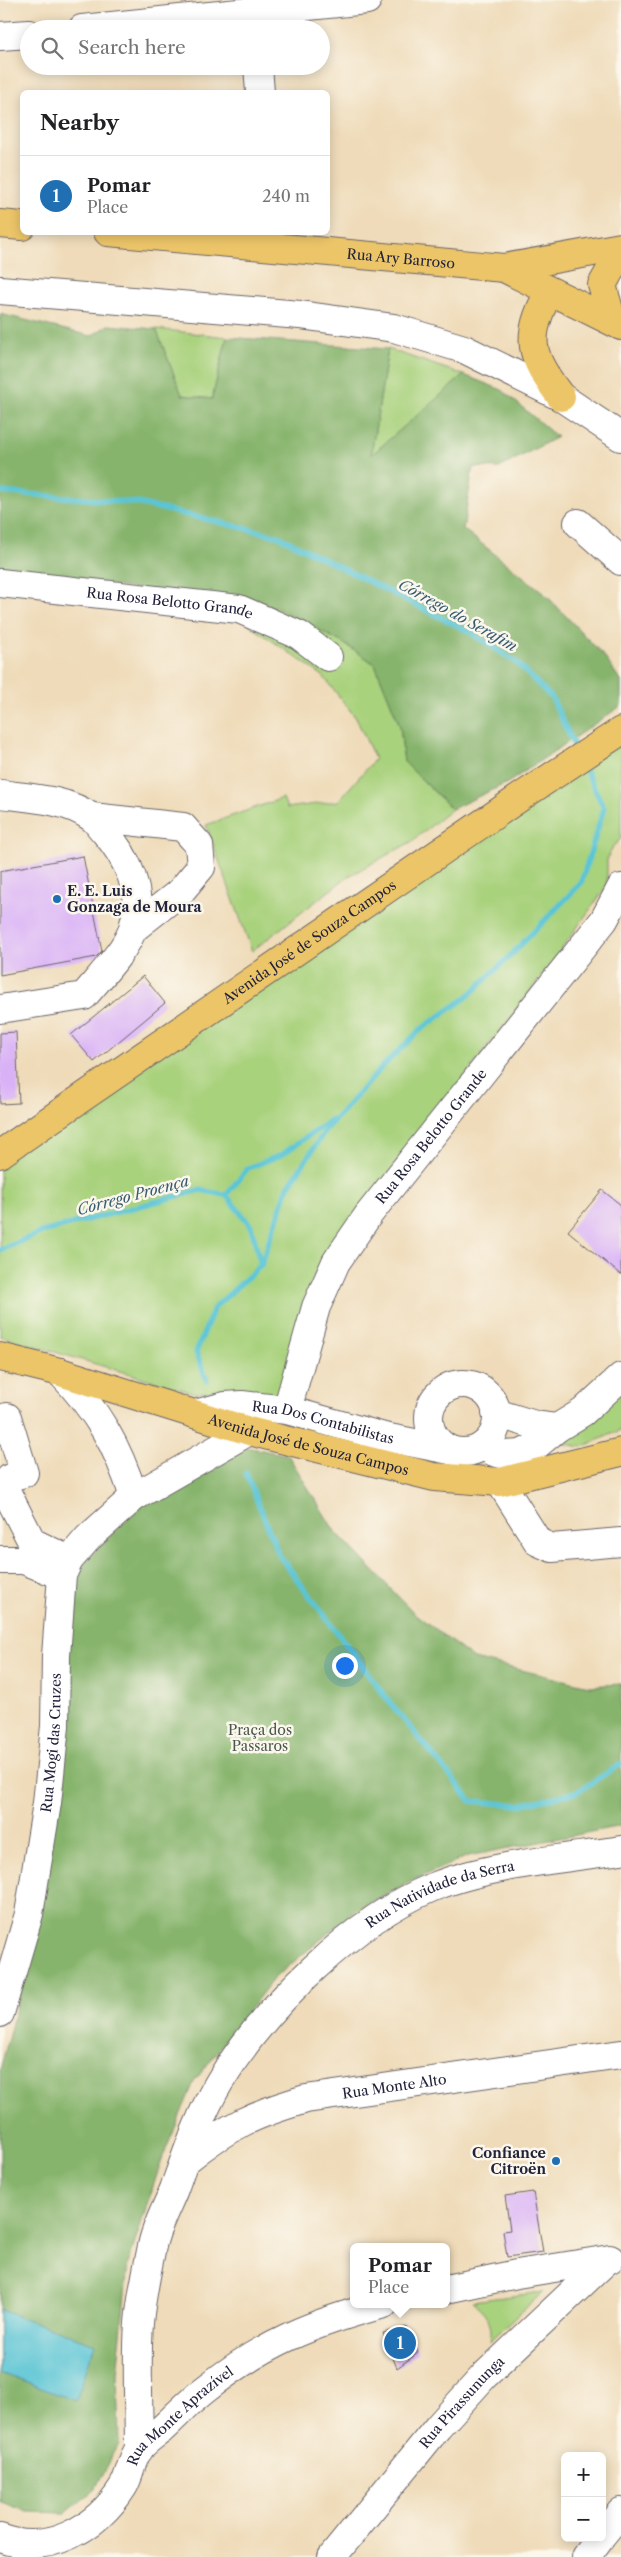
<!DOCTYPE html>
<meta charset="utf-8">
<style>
body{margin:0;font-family:"Libre Caslon Text",serif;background:#f2f2f2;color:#202124}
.controls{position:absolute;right:15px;bottom:15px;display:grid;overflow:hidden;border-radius:8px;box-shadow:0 2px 12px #0003}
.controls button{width:45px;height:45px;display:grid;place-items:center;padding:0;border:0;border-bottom:1px solid #e0e0e0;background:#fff;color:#202124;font:25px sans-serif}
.you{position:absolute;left:344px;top:1665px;width:18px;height:18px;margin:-12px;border:4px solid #fff;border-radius:50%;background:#1a73e8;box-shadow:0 0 0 8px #1a73e833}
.badge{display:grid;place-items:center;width:32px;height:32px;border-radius:50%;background:#1f6fb2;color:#fff;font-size:16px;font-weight:700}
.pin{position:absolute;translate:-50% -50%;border:2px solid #fff;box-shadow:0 1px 5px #0006}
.popup{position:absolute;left:350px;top:2243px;width:100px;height:65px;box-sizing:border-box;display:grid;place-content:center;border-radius:8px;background:#fff;filter:drop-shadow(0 1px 4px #0005);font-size:16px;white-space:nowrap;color:#757577}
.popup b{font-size:19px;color:#202124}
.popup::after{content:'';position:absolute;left:50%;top:100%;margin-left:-10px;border:10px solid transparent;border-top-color:#fff}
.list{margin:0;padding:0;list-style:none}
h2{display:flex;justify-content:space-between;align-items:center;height:65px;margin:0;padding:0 20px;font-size:21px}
h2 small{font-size:16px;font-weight:400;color:#757577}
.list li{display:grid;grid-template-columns:32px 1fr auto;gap:15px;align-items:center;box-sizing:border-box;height:80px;padding:0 20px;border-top:1px solid #e0e0e0}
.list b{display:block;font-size:19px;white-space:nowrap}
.list p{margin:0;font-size:16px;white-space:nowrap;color:#757577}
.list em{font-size:16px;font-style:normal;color:#757577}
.icon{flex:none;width:28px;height:28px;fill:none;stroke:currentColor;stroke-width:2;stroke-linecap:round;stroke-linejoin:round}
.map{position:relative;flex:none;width:621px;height:2557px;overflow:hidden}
.search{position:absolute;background:#fff;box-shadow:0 2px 12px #0003;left:20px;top:20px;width:310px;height:55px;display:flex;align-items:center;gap:12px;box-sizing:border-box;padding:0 18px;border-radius:28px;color:#757577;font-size:19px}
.panel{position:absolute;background:#fff;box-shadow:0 2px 12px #0003;left:20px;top:90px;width:310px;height:145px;border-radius:8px}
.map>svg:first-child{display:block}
.green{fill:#a9d27d;stroke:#667a5c}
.forest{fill:#86b46c;stroke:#546b54}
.water{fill:#5ac5d5;stroke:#3e7488}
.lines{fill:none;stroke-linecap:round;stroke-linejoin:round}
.stream{stroke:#5ac5d5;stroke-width:5.5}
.building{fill:#d9b1f7}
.minor-casing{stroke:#6a6367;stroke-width:30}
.major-casing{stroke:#6a6367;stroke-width:30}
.highway-casing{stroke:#6a6367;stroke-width:30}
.minor{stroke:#fff;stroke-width:28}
.major{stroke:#ecc569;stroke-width:28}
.highway{stroke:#ecc569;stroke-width:28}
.poi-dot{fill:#1f6fb2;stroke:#fbf7ec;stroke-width:2}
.labels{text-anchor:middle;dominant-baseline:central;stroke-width:5;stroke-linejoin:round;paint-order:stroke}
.street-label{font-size:14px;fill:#22223b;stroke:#fbf7ec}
.poi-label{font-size:14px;font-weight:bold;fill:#22223b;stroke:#fbf7ec;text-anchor:start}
.park-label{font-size:14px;fill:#4a574f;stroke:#fbf7ec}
.water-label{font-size:15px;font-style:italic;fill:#365b71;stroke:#fbf7ec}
</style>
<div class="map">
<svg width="621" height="2557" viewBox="0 0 621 2557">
<rect width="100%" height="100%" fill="#fbf7ec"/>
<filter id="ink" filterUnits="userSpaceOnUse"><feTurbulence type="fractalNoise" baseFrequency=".02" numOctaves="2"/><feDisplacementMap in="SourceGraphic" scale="10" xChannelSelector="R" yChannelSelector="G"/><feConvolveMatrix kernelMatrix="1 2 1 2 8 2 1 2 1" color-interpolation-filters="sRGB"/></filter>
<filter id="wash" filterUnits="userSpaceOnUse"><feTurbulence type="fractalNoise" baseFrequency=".0096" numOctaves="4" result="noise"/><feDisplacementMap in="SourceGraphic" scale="20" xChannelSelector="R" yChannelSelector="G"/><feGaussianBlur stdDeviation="1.12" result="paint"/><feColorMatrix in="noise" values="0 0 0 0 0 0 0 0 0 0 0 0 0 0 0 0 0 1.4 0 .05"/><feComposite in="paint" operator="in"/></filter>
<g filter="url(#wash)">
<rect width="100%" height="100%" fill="#efdbb9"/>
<g class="green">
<polygon points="156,329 227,337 212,399 182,395"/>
<polygon points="388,349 464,375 371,456"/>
<polygon points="233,601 276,607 343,643 375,664 400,726 404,762 452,809 411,842 347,877 252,951 206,825 283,798 287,808 338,801 375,759 356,718 323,676 248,624"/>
<polygon points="621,734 621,839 613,846 607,859 607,886 544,973 344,1234 279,1399 238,1390 195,1393 0,1336 0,1154"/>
<polygon points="621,1388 621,1430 582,1447 561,1443"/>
<path d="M543 2292 490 2341C494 2322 486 2313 472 2301Z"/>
</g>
<g class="forest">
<polygon points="0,314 91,336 108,325 156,329 182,395 212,399 227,337 388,349 371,455 464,375 502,390 557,437 499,468 473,467 463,529 544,593 603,655 621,681 621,706 509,782 452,809 404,762 400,726 375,664 343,643 276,607 0,571"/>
<polygon points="235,1445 288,1455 334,1530 414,1613 474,1659 589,1686 621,1684 621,1826 468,1856 405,1884 355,1911 273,1979 194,2082 162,2159 128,2264 117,2374 119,2444 95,2489 66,2513 27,2512 0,2501 0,2070 40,1914 68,1578 143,1503"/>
</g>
<polygon class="water" points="0,2310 95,2344 76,2401 0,2373"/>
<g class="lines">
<g class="stream">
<polyline points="0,492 137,503 278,536 466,630 516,662 552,698 577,752"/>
<polyline points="226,1195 248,1168 281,1155 331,1120"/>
<polyline points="0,1250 42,1232 200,1190 226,1195 251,1226 261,1265"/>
<polyline points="207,1381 196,1352 214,1308 261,1265 288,1187 325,1131 381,1068 420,1030 467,997 510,956 581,883 604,808 583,765"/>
<polyline points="246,1473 279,1555 391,1704 471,1801 519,1805 577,1792 621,1764"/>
</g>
</g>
<g id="blocks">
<g class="building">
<polygon points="83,856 102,951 96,957 0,975 0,871"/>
<polygon points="143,976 165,1003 94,1062 71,1035"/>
<polygon points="16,1032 19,1103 0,1104 0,1033"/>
<polygon points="602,1190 621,1205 621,1275 568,1231"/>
<polygon points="533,2192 543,2252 507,2257 503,2231 510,2230 505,2196"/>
<polygon points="406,2327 418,2353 397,2368 383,2333"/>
</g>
</g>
</g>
<g filter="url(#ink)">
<use href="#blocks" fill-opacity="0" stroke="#6a6367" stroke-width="1"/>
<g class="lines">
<defs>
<g id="minor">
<polyline points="82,29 367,0"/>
<polyline points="0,36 29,34"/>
<polyline points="258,66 260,92"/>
<polyline points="0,290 300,315 394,328 464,349 561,397 621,437"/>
<polyline points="578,523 621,561"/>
<path id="s1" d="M0 583 239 609 299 635 328 657"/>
<path d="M0 794C30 798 66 799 91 817 96 820 100 827 104 831 128 858 144 893 133 928 127 949 98 979 84 996L0 1009"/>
<polyline points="92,817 183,827 199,845 201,867 180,892 133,929"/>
<path d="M60 1372C98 1412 117 1444 134 1497"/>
<circle cx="463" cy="1418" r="34"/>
<path id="s2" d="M287 1410 316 1307 336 1262 369 1214 604 920 621 888"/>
<polyline points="496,1413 535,1425 557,1428"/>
<path id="s3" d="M195 1414 225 1406 242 1405 287 1410 384 1437 450 1450"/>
<path d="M7 1417 24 1473C14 1476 5 1477 5 1489L32 1542 69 1560"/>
<polyline points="484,1445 494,1452 505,1455 521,1454 533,1448 557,1428 583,1412 621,1377"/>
<polyline points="500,1482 538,1542 552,1548 621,1542"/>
<polyline points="0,1560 24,1560 61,1575"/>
<path id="s4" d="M0 2013 29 1914 47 1803 55 1726 56 1656 62 1575 69 1560 88 1538 134 1497 249 1431"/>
<path id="s5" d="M186 2160C228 2126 254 2114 306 2099L621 2054"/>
<polyline points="446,2289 517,2274 610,2259"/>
<path id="s6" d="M139 2450C139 2408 136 2365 139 2323 141 2298 147 2271 152 2246 156 2226 167 2207 174 2189 187 2153 200 2114 220 2081 265 2007 353 1920 433 1887 486 1865 564 1859 621 1850"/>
<polyline points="602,2535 621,2512"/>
<path id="s7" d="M0 2538C48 2557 97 2528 123 2487 130 2476 131 2460 139 2449 145 2441 155 2435 162 2429 177 2415 191 2400 207 2388 265 2342 313 2323 384 2304"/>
<path id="s8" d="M332 2557 438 2427 484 2376 607 2260"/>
<polyline points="586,2557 600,2538"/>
</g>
<g id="major">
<polyline points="0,224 22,226"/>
<path id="s9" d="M108 232 504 268 621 326"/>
<polyline points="504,268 621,247"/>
<path d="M549 292C524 339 530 356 561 397"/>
<polyline points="612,320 602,285 621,251"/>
</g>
<g id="highway">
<path id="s10" d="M0 1154 525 794 621 731"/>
<path id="s11" d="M0 1357 60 1372 249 1431 434 1477 500 1482 621 1452"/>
</g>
</defs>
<use href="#minor" class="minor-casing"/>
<use href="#major" class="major-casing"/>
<use href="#highway" class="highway-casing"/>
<use href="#minor" class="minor"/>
<use href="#major" class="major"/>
<use href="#highway" class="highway"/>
</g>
</g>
<g class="poi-dot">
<circle cx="57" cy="899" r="5"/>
<circle cx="556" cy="2161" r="5"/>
</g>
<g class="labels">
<g class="street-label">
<text stroke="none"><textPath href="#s9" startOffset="294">Rua Ary Barroso</textPath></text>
<text stroke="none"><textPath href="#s1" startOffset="171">Rua Rosa Belotto Grande</textPath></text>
<text stroke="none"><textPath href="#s10" startOffset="375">Avenida José de Souza Campos</textPath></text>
<text stroke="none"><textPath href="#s2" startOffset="314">Rua Rosa Belotto Grande</textPath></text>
<text stroke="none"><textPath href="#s3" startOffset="131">Rua Dos Contabilistas</textPath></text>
<text stroke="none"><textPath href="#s11" startOffset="321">Avenida José de Souza Campos</textPath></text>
<text stroke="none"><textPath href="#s4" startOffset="276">Rua Mogi das Cruzes</textPath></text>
<text stroke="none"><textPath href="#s6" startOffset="680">Rua Natividade da Serra</textPath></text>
<text stroke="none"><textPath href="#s5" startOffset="225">Rua Monte Alto</textPath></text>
<text stroke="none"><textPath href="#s8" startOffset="202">Rua Pirassununga</textPath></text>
<text stroke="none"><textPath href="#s7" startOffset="238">Rua Monte Aprazível</textPath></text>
</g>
<g class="poi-label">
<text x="67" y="891">E. E. Luis<tspan x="67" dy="16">Gonzaga de Moura</tspan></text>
<text x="546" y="2153" text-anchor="end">Confiance<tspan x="546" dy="16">Citroën</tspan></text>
</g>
<g class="park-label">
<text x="260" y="1730">Praça dos<tspan x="260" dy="16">Passaros</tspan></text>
</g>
<g class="water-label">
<text transform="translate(458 615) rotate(29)">Córrego do Serafim</text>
<text transform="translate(133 1195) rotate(-15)">Córrego Proença</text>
</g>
</g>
</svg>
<div class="controls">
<button>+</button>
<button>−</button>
</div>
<div class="you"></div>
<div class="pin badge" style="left:400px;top:2343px">1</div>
<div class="popup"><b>Pomar</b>Place</div>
<div class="search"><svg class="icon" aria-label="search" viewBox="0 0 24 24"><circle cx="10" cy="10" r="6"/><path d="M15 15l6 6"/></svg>Search here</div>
<section class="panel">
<h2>Nearby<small></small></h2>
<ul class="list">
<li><span class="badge">1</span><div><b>Pomar</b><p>Place</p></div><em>240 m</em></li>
</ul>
</section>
</div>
